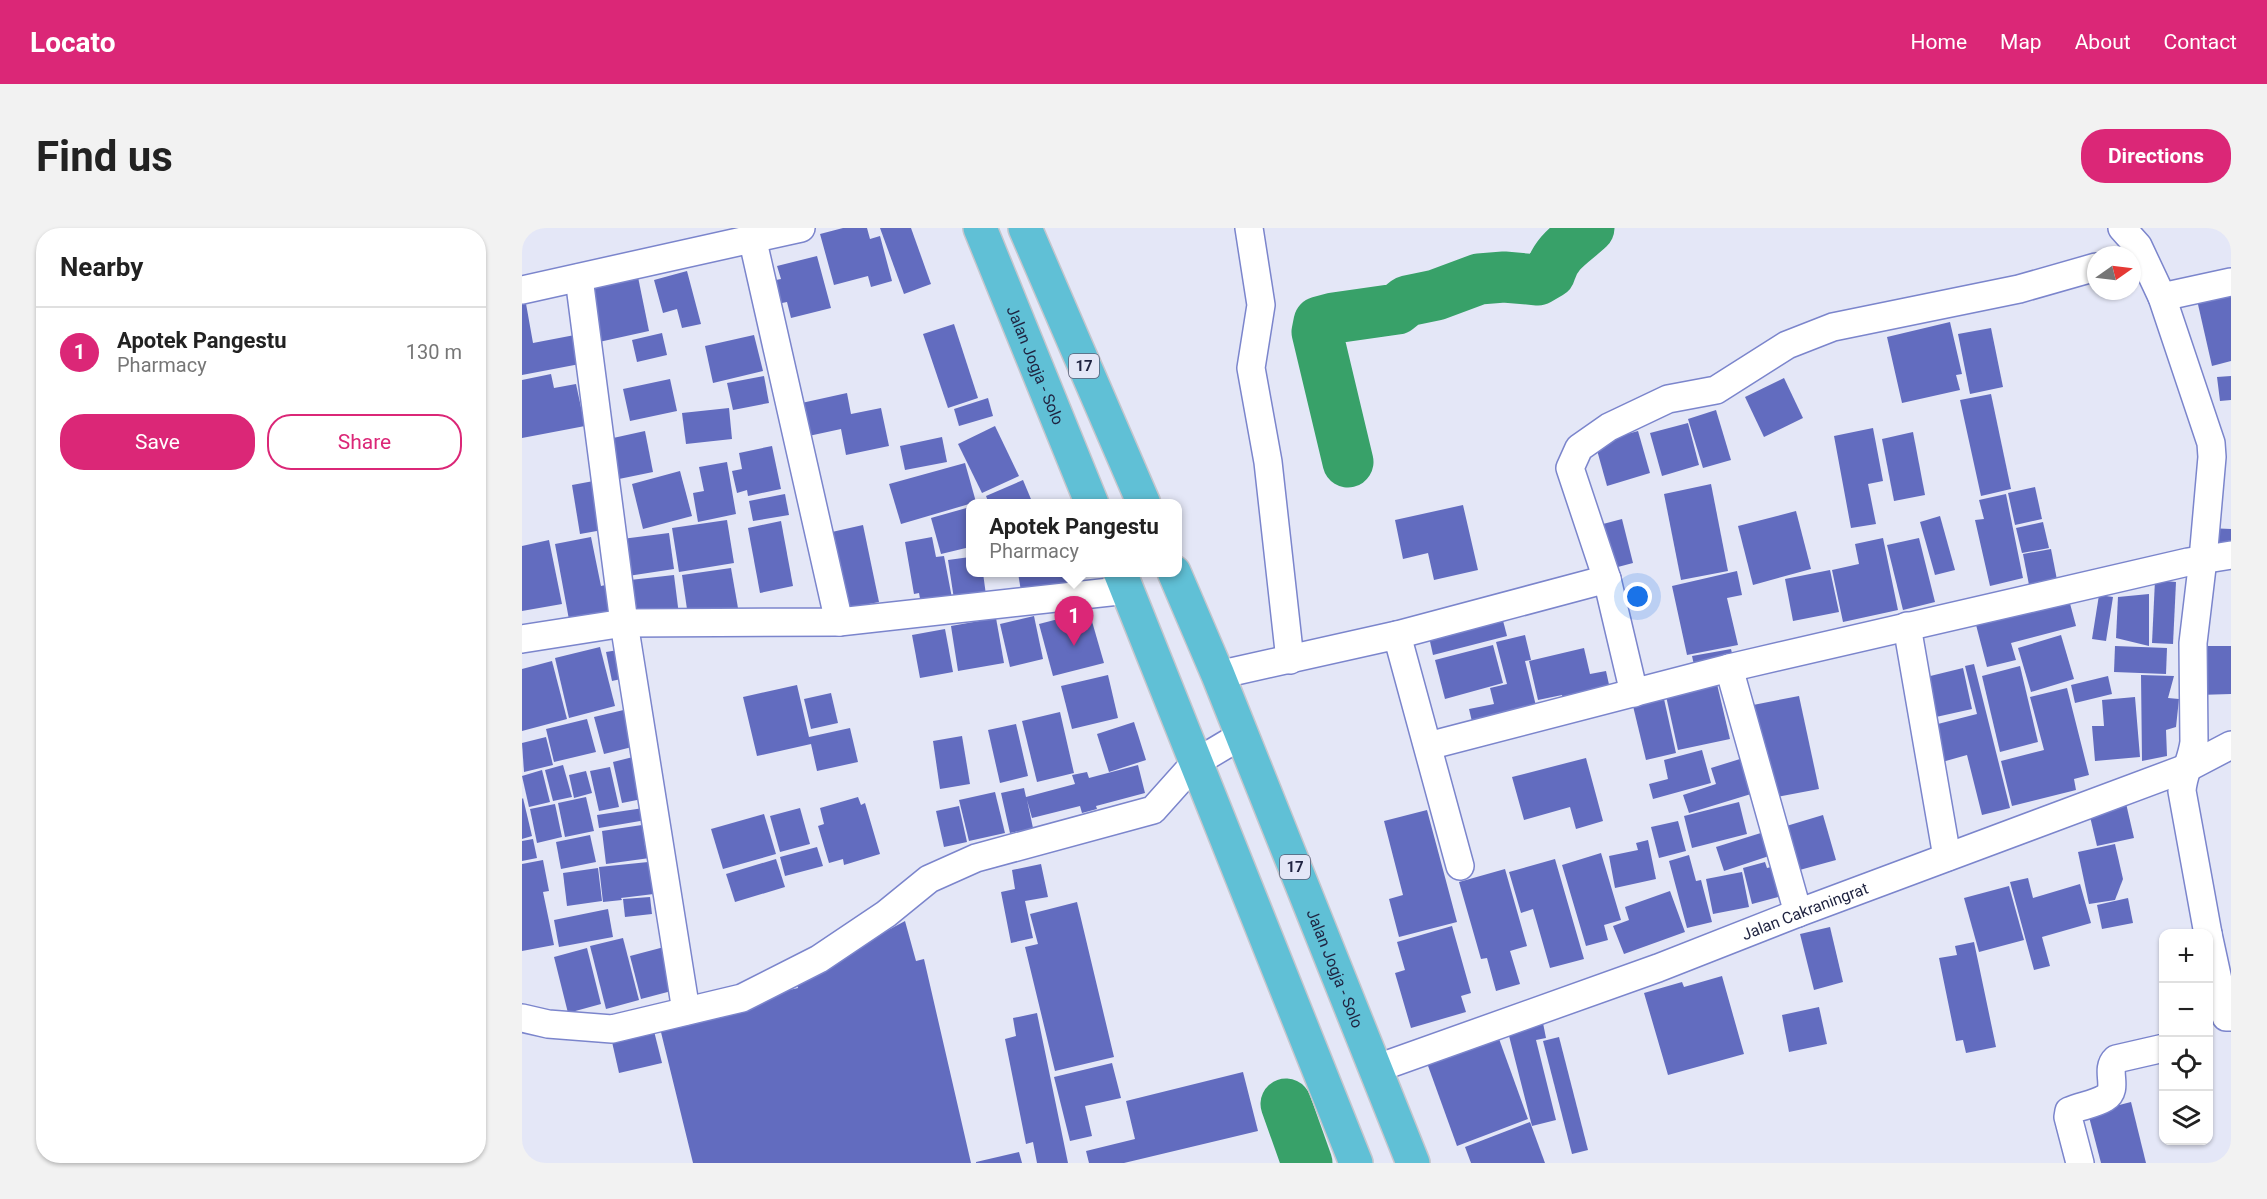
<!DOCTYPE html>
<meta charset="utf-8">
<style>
body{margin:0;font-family:Roboto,sans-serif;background:#f2f2f2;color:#222}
.controls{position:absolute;right:18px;bottom:18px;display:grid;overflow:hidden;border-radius:12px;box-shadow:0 2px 4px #0004}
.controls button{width:54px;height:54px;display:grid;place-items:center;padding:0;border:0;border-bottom:2px solid #e0e0e0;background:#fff;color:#222;font:30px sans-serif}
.compass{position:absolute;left:1565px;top:18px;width:54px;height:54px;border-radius:50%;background:#fff;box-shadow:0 2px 4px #0004;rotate:76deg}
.you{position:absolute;left:1116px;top:369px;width:21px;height:21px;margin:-15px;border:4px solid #fff;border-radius:50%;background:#1a73e8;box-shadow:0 0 0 9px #1a73e833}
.badge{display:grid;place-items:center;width:39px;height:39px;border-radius:50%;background:#db2777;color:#fff;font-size:20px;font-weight:700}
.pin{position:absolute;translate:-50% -50px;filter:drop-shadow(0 2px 3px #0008)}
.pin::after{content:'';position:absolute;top:32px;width:21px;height:18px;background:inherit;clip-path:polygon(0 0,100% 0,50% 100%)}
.popup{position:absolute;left:444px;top:271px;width:216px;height:78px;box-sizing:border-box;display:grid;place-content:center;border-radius:12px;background:#fff;filter:drop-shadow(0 2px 4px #0005);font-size:20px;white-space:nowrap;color:#767676}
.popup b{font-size:22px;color:#222}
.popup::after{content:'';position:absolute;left:50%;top:100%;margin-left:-12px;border:12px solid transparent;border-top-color:#fff}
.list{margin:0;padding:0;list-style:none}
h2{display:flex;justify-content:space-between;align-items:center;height:78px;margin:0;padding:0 24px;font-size:26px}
h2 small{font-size:20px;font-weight:400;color:#767676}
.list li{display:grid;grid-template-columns:39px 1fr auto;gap:18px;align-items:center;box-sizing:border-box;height:90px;padding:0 24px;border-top:2px solid #e0e0e0}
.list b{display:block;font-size:22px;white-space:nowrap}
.list p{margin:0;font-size:20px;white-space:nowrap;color:#767676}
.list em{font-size:20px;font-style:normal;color:#767676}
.actions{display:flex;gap:12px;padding:18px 24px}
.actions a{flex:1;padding:14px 0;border:2px solid #db2777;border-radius:24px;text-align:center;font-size:21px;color:#db2777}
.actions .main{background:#db2777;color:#fff}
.icon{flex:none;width:33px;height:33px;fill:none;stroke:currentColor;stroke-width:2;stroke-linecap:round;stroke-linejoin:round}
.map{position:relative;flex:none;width:1709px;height:935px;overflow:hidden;border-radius:24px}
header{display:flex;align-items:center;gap:36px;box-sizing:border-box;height:84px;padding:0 30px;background:#db2777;color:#fff}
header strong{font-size:28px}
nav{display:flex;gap:33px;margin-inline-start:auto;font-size:21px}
.intro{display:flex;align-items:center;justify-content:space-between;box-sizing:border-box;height:144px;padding:0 36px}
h1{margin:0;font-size:42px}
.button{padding:15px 27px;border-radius:24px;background:#db2777;color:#fff;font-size:21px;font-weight:700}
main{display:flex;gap:36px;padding:0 36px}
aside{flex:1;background:#fff;border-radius:24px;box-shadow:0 2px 4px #0004}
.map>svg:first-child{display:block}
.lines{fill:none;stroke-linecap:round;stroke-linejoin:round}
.river{stroke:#38a169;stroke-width:51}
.building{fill:#626cbf}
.minor-casing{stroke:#7b85cc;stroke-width:30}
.trunk-casing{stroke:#c5c6cd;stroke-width:36}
.minor{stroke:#fff;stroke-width:27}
.trunk{stroke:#60c0d6;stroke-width:33}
.labels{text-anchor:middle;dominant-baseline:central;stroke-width:5;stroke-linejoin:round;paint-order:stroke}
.shield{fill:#e4e7f7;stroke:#5a5e77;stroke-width:1.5}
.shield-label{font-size:15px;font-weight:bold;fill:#1f2340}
.street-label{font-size:16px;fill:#1f2340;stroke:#e4e7f7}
</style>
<header>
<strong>Locato</strong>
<nav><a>Home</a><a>Map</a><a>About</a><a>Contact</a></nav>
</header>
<div class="intro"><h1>Find us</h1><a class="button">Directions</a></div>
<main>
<aside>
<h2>Nearby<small></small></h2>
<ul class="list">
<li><span class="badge">1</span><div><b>Apotek Pangestu</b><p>Pharmacy</p></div><em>130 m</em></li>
</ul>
<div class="actions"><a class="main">Save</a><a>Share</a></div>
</aside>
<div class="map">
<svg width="1709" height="935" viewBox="0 0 1709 935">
<rect width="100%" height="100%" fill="#e4e7f7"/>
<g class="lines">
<g class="river">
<path d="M826 234 795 104 797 94 812 90 875 81 885 73 914 67 957 51 982 49 1016 52 1028 45C1034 23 1051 15 1067 0"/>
<polyline points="764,876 785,935"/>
</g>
</g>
<g class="building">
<polygon points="321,0 345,0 348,11 358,8 370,53 349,59 346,48 312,57 298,6"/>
<polygon points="358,0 389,0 409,56 382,66"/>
<polygon points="295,28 309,80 269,90 265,74 255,76 249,53 259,51 255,38"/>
<polygon points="165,43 179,96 160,100 155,81 141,85 132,52"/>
<polygon points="116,49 127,103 77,114 66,60"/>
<polygon points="1709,64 1709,133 1690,138 1675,72"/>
<polygon points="0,70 3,70 11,115 58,106 63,135 0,147"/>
<polygon points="1428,94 1440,146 1434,147 1438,162 1380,175 1365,109"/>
<polygon points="432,96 456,170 426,180 401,106"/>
<polygon points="1469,100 1481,159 1448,166 1436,106"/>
<polygon points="140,105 145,127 115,134 110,112"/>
<polygon points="232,107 241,143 191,155 183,118"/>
<polygon points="29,146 32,160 54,156 63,198 0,210 0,152"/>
<polygon points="242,148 247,175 211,182 205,155"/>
<polygon points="1709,148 1709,172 1698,173 1695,149"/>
<polygon points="1262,150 1281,190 1242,209 1223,169"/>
<polygon points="148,151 155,183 108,193 101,161"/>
<polygon points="325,165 329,186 359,180 367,218 324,227 319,201 282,209 275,176"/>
<polygon points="1469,166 1489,261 1459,268 1438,172"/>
<polygon points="466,170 471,188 437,198 432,181"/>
<polygon points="207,180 210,211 164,216 160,185"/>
<polygon points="1194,182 1209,232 1181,240 1166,191"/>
<polygon points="1166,195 1177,237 1140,248 1128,205"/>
<polygon points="473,198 497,248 460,265 436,216"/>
<polygon points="1351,200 1361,253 1346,256 1354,296 1329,300 1312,208"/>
<polygon points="123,203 131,244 92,252 82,212"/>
<polygon points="1116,203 1128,245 1085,258 1073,215"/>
<polygon points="1391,204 1403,267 1372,273 1360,211"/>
<polygon points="420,209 425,234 383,242 378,218"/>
<polygon points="250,218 259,261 226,268 225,262 215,265 210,243 220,241 217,225"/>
<polygon points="205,234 214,286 176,294 171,265 182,263 177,239"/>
<polygon points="443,235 454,274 379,296 367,256"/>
<polygon points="158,243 170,288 121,301 110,256"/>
<polygon points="77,252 86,301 58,306 50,257"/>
<polygon points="501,252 511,276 467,276 464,268"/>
<polygon points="1189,256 1206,343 1159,352 1142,266"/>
<polygon points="1513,259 1520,291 1493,297 1486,265"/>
<polygon points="263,266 267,287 231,293 227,273"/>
<polygon points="1484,266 1501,350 1468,358 1453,292 1462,291 1457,272"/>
<polygon points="941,277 956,342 912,352 906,325 881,331 873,292"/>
<polygon points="448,279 448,319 419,326 409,290"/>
<polygon points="1274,283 1289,341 1231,357 1216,298"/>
<polygon points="1418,288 1433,342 1413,347 1398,294"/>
<polygon points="1100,291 1111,335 1092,340 1081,296"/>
<polygon points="205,292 212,335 157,344 150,300"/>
<polygon points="259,293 271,358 238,365 226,300"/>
<polygon points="1521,294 1527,320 1500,325 1494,300"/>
<polygon points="341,297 357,374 317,382 301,306"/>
<polygon points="1686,300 1709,301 1709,322 1686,322"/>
<polygon points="147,305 152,341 106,348 100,311"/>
<polygon points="69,309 79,358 92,355 99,387 48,397 33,316"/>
<polygon points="410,309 414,329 422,328 430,370 399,376 397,365 392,366 383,314"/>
<polygon points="1361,310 1376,382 1321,394 1310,342 1337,336 1333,316"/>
<polygon points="1397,310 1413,374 1381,382 1365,317"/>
<polygon points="27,312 40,376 0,383 0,318"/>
<polygon points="1529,321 1536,357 1508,362 1501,326"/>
<polygon points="448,329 448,345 461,345 464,367 432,371 426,332"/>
<polygon points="209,340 216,380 166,388 160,347"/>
<polygon points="1308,342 1317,384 1271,393 1263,351"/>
<polygon points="1215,343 1220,367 1205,370 1216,417 1165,427 1150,358"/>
<polygon points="496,345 545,345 547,354 499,363"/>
<polygon points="152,347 157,387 112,392 108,352"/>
<polygon points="1633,352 1654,354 1651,416 1630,415"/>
<polygon points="1627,366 1627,418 1594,410 1596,369"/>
<polygon points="1577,367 1591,369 1584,413 1570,411"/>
<polygon points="1546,368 1554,398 1489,415 1494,432 1465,439 1453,393"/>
<polygon points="978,381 985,408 911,427 905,400"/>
<polygon points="567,383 582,435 531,448 517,396"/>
<polygon points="512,388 521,431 488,439 478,396"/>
<polygon points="474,390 482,435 436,443 429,398"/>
<polygon points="423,401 431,444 398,450 390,407"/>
<polygon points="1003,407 1009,432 1003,433 1016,486 952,502 947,481 972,476 968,460 985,456 974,414"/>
<polygon points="1539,407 1552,451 1509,464 1496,420"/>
<polygon points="971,417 981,455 923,471 913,432"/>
<polygon points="1593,418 1645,420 1644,446 1592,444"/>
<polygon points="1675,418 1709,418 1709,466 1676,467"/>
<polygon points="78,419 93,478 47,490 33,430"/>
<polygon points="1062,420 1068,446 1084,443 1090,470 1043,481 1040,467 1016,472 1007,433"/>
<polygon points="102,421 108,449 90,453 84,424"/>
<polygon points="1209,421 1213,438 1174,446 1170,428"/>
<polygon points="30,433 45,491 0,503 0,441"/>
<polygon points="1452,436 1488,580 1460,587 1445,527 1413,536 1404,499 1455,486 1443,438"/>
<polygon points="1498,438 1516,514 1478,524 1460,448"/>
<polygon points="1441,440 1450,481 1405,491 1396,451"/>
<polygon points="586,447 596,490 550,501 539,458"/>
<polygon points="1619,447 1652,448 1646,470 1657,471 1654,499 1644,502 1645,528 1620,533"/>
<polygon points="1586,448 1590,466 1553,475 1549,457"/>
<polygon points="1195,456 1208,511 1156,522 1144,468"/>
<polygon points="275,457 287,509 328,500 336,534 295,543 289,516 235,528 221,469"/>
<polygon points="1545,460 1567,547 1552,551 1554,562 1490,578 1479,533 1522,522 1508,469"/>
<polygon points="309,465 316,495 289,501 282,471"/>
<polygon points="1277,468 1297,561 1250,570 1231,477"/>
<polygon points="1613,469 1618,529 1573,533 1570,498 1582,498 1580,472"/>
<polygon points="1142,471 1154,525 1124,532 1111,478"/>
<polygon points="110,480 118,517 82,526 72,489"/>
<polygon points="538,484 552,545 515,554 500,493"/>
<polygon points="65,491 74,524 32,534 24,501"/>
<polygon points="612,494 624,532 587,544 575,506"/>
<polygon points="494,496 506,548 478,555 466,502"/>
<polygon points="440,508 448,556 418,561 411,513"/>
<polygon points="24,509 31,537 2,544 0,515"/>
<polygon points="1180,522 1189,555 1131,571 1127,556 1146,551 1142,532"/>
<polygon points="111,529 120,571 100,575 91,534"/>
<polygon points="1064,530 1081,593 1054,601 1048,579 1002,592 990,549"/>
<polygon points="1218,531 1229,566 1167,585 1161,567 1194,556 1189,540"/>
<polygon points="41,537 50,569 31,573 23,542"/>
<polygon points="616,537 623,565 574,578 575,581 560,585 558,578 510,590 505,572 511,600 488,605 479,565 502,560 504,569 553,556 550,547 565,544 567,550"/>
<polygon points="88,539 97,579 77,583 68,543"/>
<polygon points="20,542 28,574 7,579 0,548"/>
<polygon points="64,543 70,565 52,570 47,547"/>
<polygon points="473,564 483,605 447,613 437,572"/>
<polygon points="64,569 72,603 43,609 36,575"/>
<polygon points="336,569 339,577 343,575 358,626 322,637 321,631 307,635 296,598 302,596 298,580"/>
<polygon points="1,570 10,608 0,611 0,571"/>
<polygon points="1603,571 1612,610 1575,618 1566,580"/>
<polygon points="1217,574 1225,606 1170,620 1162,588"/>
<polygon points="33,576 40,609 15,615 8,581"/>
<polygon points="437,578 445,614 422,619 414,583"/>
<polygon points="128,579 130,591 77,600 75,587"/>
<polygon points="278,580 288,616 258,624 248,588"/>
<polygon points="905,582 935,694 877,709 867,671 881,667 862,593"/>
<polygon points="242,586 254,626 201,641 189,601"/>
<polygon points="1301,587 1314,632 1274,643 1261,599"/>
<polygon points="1156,593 1164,623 1137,630 1129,599"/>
<polygon points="120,597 123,618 133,617 135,629 84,636 80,603"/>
<polygon points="1242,604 1250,627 1202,643 1194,619"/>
<polygon points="68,607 74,634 39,641 34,614"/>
<polygon points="11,611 15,630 0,633 0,613"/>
<polygon points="1126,612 1134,651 1093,660 1087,628 1116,622 1114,615"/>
<polygon points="1593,616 1601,651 1593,672 1567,676 1556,624"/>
<polygon points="295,619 301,638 263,648 258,629"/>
<polygon points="1079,625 1099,692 1082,697 1086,712 1064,718 1040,637"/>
<polygon points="1167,627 1174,653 1179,652 1190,694 1165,700 1147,633"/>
<polygon points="254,631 263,659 213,674 204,646"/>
<polygon points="1033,631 1062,731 1028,740 1011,681 999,685 987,644"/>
<polygon points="21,632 27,663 21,664 32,717 0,723 0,636"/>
<polygon points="136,633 140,665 99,670 100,672 81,674 77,639"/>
<polygon points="1243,634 1245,640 1257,637 1264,667 1230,676 1221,640"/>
<polygon points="519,636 526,669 503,673 511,710 489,715 479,664 493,661 490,642"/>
<polygon points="76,640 80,673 45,678 41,645"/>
<polygon points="983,641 1005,718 988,723 998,756 974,763 965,730 959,731 937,654"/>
<polygon points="1220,644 1227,679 1191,686 1184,651"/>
<polygon points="1506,650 1511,670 1558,656 1569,695 1520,709 1528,738 1512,742 1488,654"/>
<polygon points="1487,658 1502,712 1457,724 1442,670"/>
<polygon points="1148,663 1163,704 1102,726 1091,698 1107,692 1103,679"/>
<polygon points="128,669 130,686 103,689 101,671"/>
<polygon points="1606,670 1611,695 1580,701 1575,677"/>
<polygon points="555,674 592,829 533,843 503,719 516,716 508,686"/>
<polygon points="86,681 91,709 37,719 32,692"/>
<polygon points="383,693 394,733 402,731 449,935 171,935 136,792 276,760 274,752"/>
<polygon points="930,698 949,765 939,768 944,784 889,800 873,745 883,742 875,714"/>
<polygon points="1308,699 1321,754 1292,762 1278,706"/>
<polygon points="101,710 117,772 84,781 68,718"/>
<polygon points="1452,714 1474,819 1444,825 1441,812 1434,813 1417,730 1435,727 1433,718"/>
<polygon points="146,718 157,761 119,771 108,728"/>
<polygon points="65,720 79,776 46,785 32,729"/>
<polygon points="1200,748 1222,826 1146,847 1122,765 1160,754 1162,759"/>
<polygon points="1297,779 1305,816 1267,824 1260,787"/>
<polygon points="515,785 546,935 515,935 511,914 504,916 483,811 494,808 491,790"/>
<polygon points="130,795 140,835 97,845 88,805"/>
<polygon points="1021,795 1024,810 1014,812 1034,892 1010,898 986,804"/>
<polygon points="976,808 1006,891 935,918 905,835"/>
<polygon points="1037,809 1066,922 1050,926 1021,813"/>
<polygon points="590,835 599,870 563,878 570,908 548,913 532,849"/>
<polygon points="721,844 736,903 602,935 567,935 564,923 613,911 604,873"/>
<polygon points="1609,874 1624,935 1579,935 1566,885"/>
<polygon points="1008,894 1023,935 949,935 943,919"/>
<polygon points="497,924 500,935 454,935 454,934"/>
</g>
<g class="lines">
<defs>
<g id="minor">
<polyline points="727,0 739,77 729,140 746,234 768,432"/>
<path d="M1600 0 1616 18 1640 69 1689 215 1690 229 1681 331 1671 415 1672 514C1670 531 1661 546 1660 563L1686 706"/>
<polyline points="230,9 317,394"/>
<polyline points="57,50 102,395 164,783"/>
<polyline points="0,62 279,0"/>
<polyline points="1640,69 1709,54"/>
<polyline points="1385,398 1425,629"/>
<polyline points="875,407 1085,351"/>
<polyline points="0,411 102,395 317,394 606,362"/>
<polyline points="1207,440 1276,685"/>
<polyline points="696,447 875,407 938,638"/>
<polyline points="1112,465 1085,351 1048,240 1057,220 1087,199 1146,171 1194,162 1265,117 1311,99 1497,61 1574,39"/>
<polyline points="906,518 1207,440 1666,334 1709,327"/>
<polyline points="1686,706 1704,789 1709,789"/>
<polyline points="0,790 26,796 90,801 220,770 297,731 364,686 407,651 454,630 631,582 673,535 720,507"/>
<path id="s1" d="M853 841 1136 740 1276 685 1667 539 1709 517"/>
<path d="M1558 935 1546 889 1547 883C1559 878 1573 876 1583 870 1598 861 1582 842 1594 831L1642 820"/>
</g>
<g id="trunk">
<path id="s2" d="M458 0 570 276"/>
<polyline points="503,0 622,276"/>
<polyline points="598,344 834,935"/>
<path id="s3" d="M652 344 696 447 891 935"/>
</g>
</defs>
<use href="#minor" class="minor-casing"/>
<use href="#trunk" class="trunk-casing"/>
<use href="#minor" class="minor"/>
<use href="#trunk" class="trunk"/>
</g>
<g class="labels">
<g class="shield">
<rect x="547" y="126" width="30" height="24" rx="4.5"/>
<rect x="758" y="627" width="30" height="24" rx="4.5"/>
</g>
<g class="shield-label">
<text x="562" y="138">17</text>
<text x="773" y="639">17</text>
</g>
<g class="street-label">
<text stroke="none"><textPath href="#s2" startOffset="148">Jalan Jogja - Solo</textPath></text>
<text stroke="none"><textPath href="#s1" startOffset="458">Jalan Cakraningrat</textPath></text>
<text stroke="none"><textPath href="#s3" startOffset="428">Jalan Jogja - Solo</textPath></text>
</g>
</g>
</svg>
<div class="controls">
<button>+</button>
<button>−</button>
<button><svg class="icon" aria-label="locate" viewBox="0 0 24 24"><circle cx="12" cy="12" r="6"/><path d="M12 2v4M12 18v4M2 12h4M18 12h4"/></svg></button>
<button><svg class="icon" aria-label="layers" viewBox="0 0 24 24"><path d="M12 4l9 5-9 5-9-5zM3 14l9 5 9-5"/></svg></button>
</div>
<svg class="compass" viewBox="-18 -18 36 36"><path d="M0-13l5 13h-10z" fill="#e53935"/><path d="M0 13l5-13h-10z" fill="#767676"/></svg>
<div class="you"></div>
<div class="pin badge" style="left:552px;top:418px">1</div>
<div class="popup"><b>Apotek Pangestu</b>Pharmacy</div>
</div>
</main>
